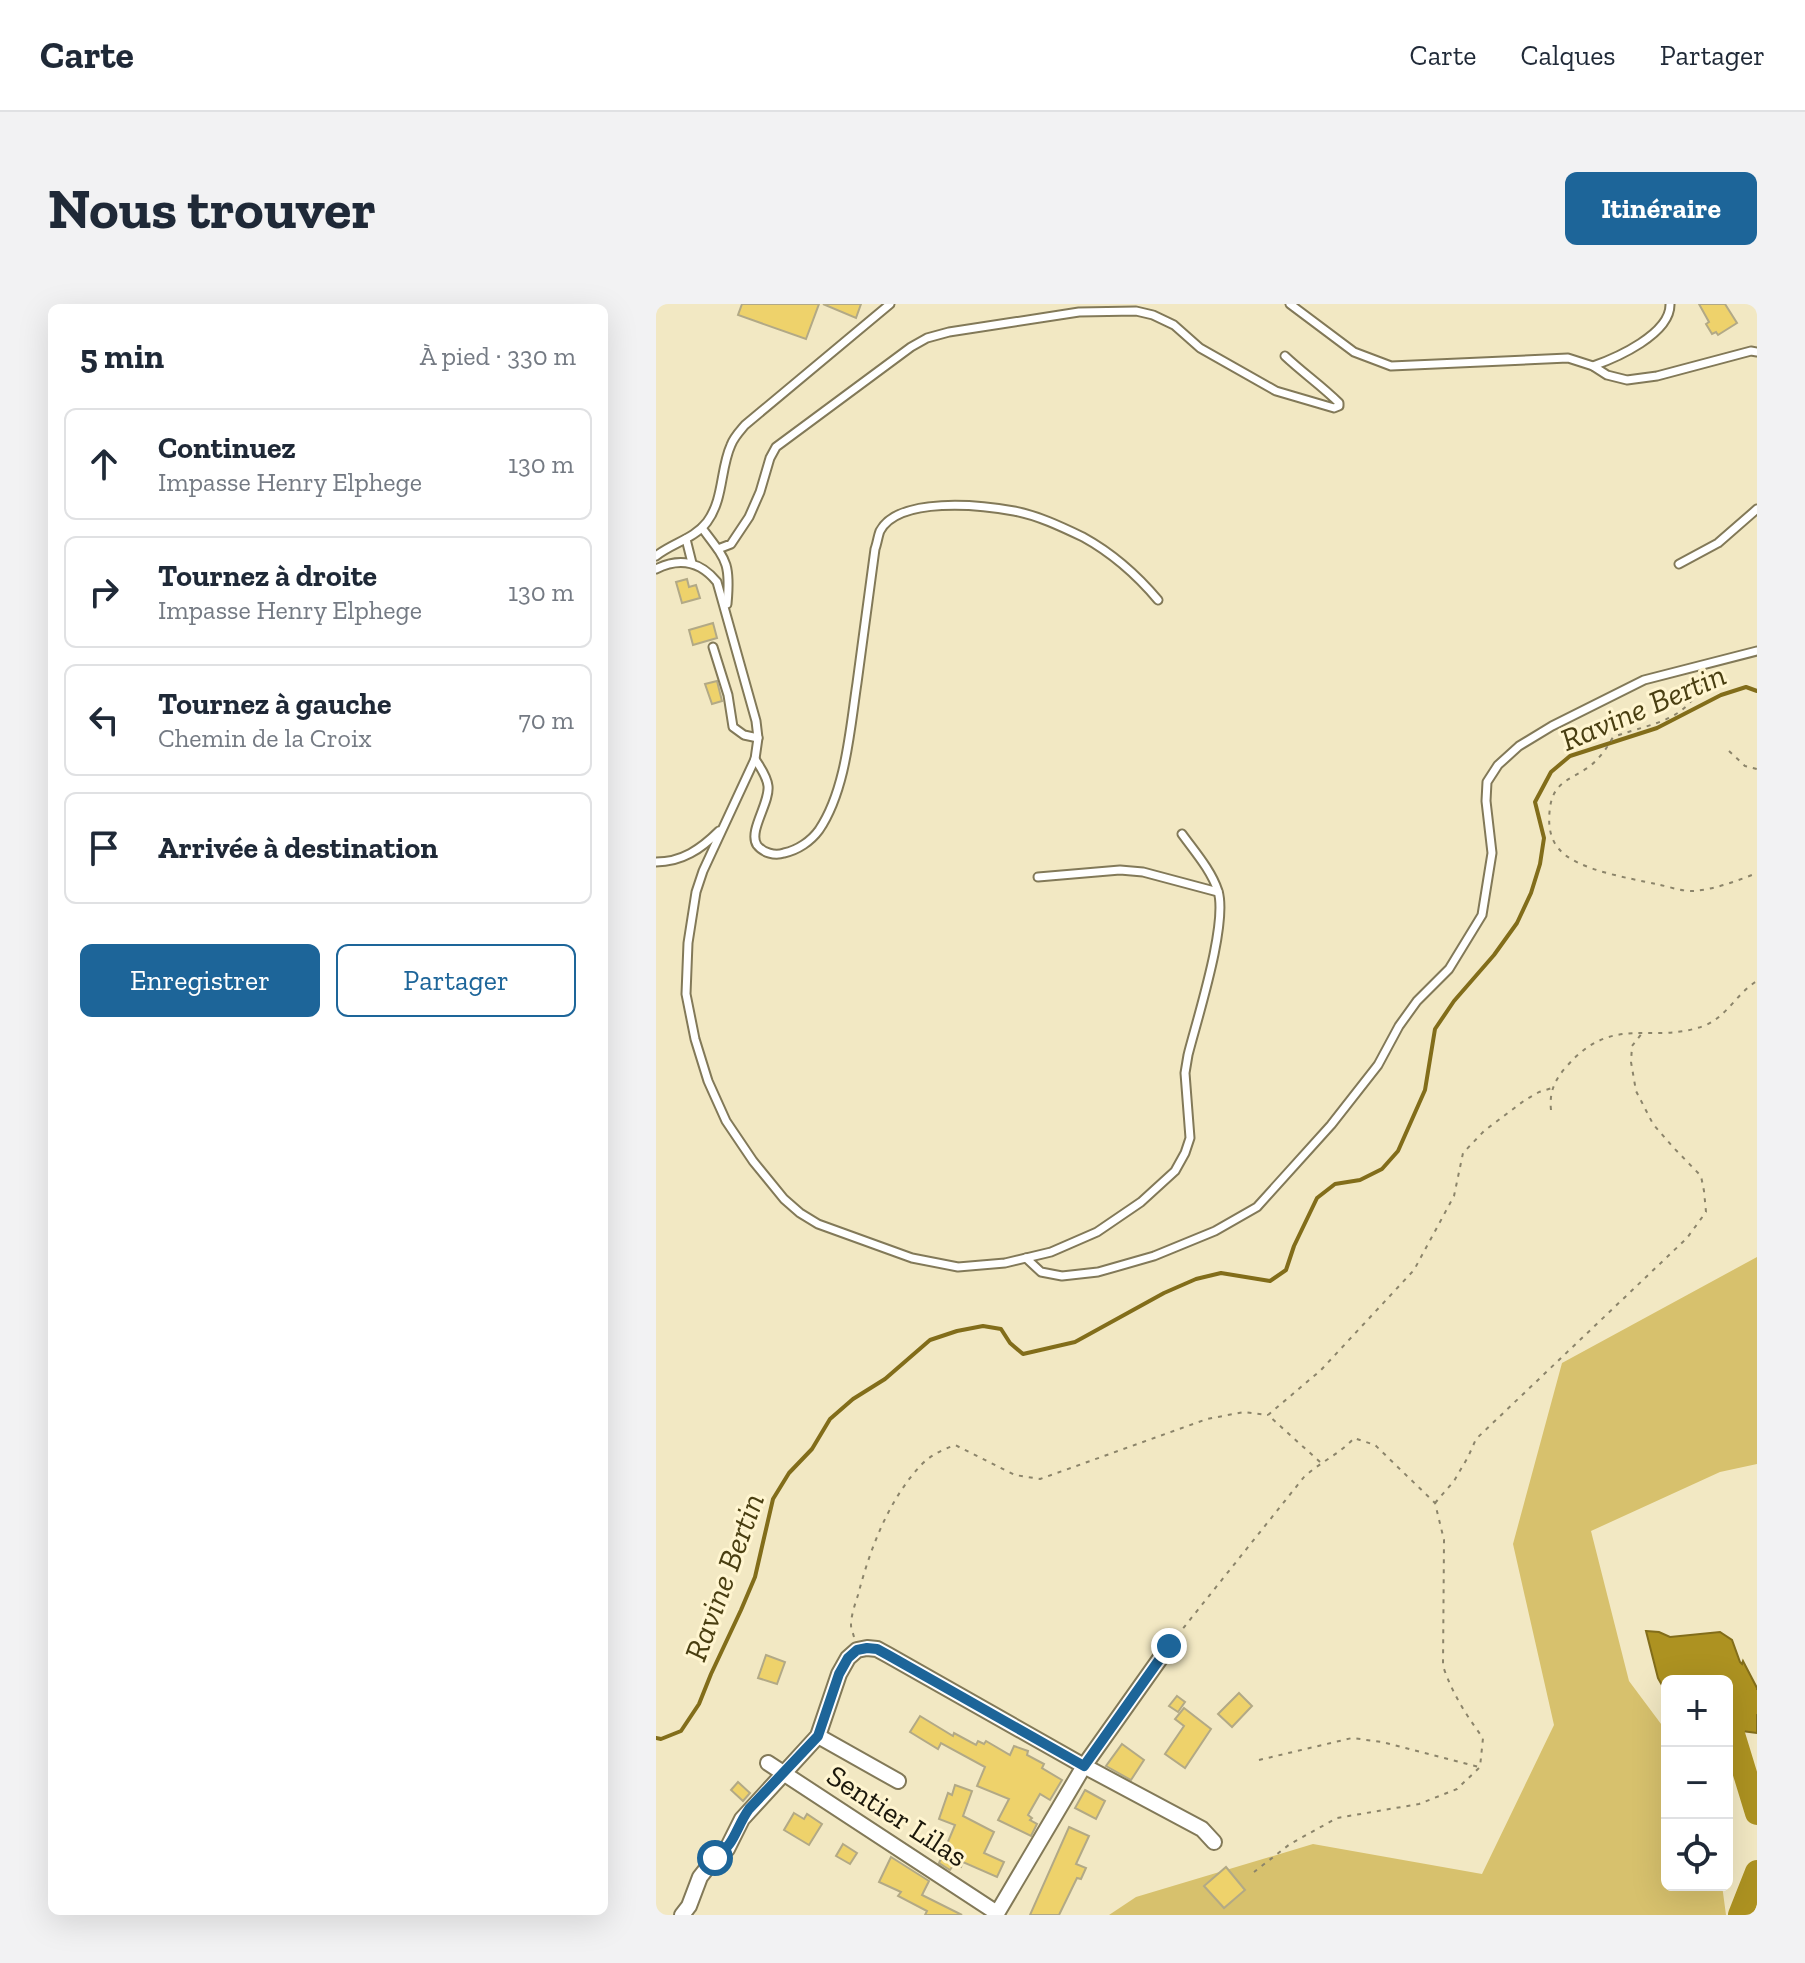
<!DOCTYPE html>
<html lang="fr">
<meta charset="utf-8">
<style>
body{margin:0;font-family:"Zilla Slab",serif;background:#f2f2f3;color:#1f2937}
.controls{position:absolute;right:24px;bottom:24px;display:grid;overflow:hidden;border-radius:12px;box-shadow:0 8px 32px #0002}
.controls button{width:72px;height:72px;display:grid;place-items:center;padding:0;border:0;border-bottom:2px solid #e0e1e3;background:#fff;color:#1f2937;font:40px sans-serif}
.stop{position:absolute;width:24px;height:24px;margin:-18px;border:6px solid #1d6599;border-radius:50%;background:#fff}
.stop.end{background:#1d6599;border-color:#fff;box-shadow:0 2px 8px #0008}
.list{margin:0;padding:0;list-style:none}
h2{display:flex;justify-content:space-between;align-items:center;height:104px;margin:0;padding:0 32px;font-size:34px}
h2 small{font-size:26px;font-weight:400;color:#747a83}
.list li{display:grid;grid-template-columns:52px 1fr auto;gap:24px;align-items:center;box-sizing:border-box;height:112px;margin:0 16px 16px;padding:0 16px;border:2px solid #e0e1e3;border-radius:12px}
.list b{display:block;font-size:30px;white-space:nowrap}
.list p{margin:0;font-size:26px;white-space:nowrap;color:#747a83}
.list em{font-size:26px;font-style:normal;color:#747a83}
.actions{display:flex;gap:16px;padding:24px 32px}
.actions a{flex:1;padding:18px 0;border:2px solid #1d6599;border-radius:12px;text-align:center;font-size:28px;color:#1d6599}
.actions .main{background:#1d6599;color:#fff}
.icon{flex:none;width:44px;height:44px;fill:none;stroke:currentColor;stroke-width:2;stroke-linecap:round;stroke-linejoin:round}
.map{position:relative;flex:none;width:1101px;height:1611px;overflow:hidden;border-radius:12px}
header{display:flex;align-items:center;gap:48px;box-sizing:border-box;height:112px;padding:0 40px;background:#fff;border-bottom:2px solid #e0e1e3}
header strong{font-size:38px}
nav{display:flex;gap:44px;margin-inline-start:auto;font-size:28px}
.intro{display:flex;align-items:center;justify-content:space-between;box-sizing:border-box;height:192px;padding:0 48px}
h1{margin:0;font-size:56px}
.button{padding:20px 36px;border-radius:12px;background:#1d6599;color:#fff;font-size:28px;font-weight:700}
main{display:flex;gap:48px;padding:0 48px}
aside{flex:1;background:#fff;border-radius:12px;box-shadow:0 8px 32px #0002}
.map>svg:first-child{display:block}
.green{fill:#d7c16d}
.water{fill:#ad9221;stroke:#826d1a;stroke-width:2}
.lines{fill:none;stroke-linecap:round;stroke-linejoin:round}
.stream{stroke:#826d1a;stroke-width:4}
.river{stroke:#ad9221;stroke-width:24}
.building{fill:#eed26b;stroke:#b2a986;stroke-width:2}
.lane-casing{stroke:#827958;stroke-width:11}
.street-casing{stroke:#827958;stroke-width:18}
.path{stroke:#8b846a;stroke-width:2;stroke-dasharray:4 6;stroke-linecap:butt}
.lane{stroke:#fff;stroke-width:7}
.street{stroke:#fff;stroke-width:14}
.route{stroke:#1d6599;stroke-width:10}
.labels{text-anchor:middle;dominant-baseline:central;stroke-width:6;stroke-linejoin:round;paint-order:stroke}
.street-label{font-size:30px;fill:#1c180b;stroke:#fff5d0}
.water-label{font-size:32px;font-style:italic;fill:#493e11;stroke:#fff5d0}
</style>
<header>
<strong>Carte</strong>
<nav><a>Carte</a><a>Calques</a><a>Partager</a></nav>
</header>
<div class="intro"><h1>Nous trouver</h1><a class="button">Itinéraire</a></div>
<main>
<aside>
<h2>5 min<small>À pied · 330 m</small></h2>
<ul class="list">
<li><svg class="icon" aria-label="ahead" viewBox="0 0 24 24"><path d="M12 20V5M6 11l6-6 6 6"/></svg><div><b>Continuez</b><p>Impasse Henry Elphege</p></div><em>130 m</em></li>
<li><svg class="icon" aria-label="right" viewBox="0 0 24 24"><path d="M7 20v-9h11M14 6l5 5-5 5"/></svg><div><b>Tournez à droite</b><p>Impasse Henry Elphege</p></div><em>130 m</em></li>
<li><svg class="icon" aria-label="left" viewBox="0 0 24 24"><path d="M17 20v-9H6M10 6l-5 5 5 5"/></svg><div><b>Tournez à gauche</b><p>Chemin de la Croix</p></div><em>70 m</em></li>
<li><svg class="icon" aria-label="arrive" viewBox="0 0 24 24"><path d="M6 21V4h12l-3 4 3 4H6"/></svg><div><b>Arrivée à destination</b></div></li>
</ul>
<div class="actions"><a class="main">Enregistrer</a><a>Partager</a></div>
</aside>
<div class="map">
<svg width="1101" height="1611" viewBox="0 0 1101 1611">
<rect width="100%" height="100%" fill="#f2e8c3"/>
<polygon class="green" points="1101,953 1101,1160 1064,1168 935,1227 973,1377 1011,1428 1011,1581 1066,1581 1070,1611 453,1611 480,1593 657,1540 826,1570 898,1421 857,1240 906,1059"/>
<polygon class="water" points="990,1327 1003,1328 1014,1333 1064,1328 1076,1336 1084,1358 1086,1360 1087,1357 1101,1384 1101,1429 1071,1425 1071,1377 1011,1377 1011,1390 1002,1374"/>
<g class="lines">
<polyline class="stream" points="0,1434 5,1435 25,1427 43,1400 55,1370 85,1306 99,1273 117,1195 133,1169 156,1145 174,1115 197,1095 229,1075 274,1036 301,1027 327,1022 345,1025 354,1039 367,1050 419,1038 508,989 540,975 565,969 614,977 630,966 638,942 661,894 679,880 704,876 726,865 742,847 769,786 779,725 798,697 838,651 861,619 875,589 884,560 888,534 879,498 895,468 914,452 1001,424 1065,391 1090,383 1101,387"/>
<g class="river">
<polyline points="1101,1398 1094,1399 1084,1406 1076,1427 1101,1509"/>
<polyline points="1084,1611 1101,1568"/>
</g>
</g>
<g class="building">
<polygon points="86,0 163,0 150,35 82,11"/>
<polygon points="167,0 205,0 200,14"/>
<polygon points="1043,0 1069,0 1081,19 1062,31 1060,28 1056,30 1050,20 1053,18"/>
<polygon points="31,275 33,283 40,281 44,294 26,299 20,278"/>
<polygon points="57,319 61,334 37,341 33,326"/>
<polygon points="61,377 66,397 56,400 49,380"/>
<polygon points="110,1351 129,1358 121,1380 102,1374"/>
<polygon points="583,1389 596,1402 576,1423 562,1410"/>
<polygon points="521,1392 529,1398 522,1408 513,1402"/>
<polygon points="528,1404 555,1425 529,1464 509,1450 528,1422 519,1415"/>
<polygon points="264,1412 297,1432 298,1429 320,1441 322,1437 328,1440 330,1437 354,1451 358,1442 372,1447 371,1451 388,1460 386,1464 406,1476 394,1496 384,1490 372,1511 376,1514 374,1516 381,1520 375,1532 342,1516 353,1495 321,1482 329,1463 285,1439 282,1445 254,1428"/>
<polygon points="466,1440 488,1456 475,1476 450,1462"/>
<polygon points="82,1478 94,1489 87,1497 75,1486"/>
<polygon points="299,1481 316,1487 307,1512 338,1528 328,1549 348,1558 341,1573 307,1558 305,1563 298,1560 294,1566 283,1559 299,1521 283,1515 292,1489 296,1491"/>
<polygon points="429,1486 449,1497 440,1515 419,1504"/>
<polygon points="138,1509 148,1515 151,1510 166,1520 153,1541 128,1526"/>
<polygon points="413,1523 433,1532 420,1560 430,1564 425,1575 421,1574 403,1611 374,1611"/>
<polygon points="187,1540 201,1549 194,1560 180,1552"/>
<polygon points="235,1553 273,1577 266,1591 306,1611 269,1611 271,1607 242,1592 245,1588 223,1578"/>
<polygon points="570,1563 589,1586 568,1604 548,1582"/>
</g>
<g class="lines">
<defs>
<g id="lane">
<polyline points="634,0 698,48 735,62 912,54 937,62 951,71 971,76 1001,72 1095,47 1101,48"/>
<path d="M937 62C960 54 1015 30 1014 0"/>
<path d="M46 224C70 256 75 258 71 300"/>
<polyline points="30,235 36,259"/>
<path d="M62 245 75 240 93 213 104 188 114 154 120 143 255 43 271 34 293 28 423 8 480 7 497 11 518 21 544 44 620 87 678 104 683 102V99C666 82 647 69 629 52"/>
<path d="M0 252C16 239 38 235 51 218 68 195 64 165 75 141 78 133 84 127 89 121L234 0"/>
<polyline points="1023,260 1062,239 1101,205"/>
<path d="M0 265C24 253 45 258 61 278L100 417 102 434 99 455 47 567 40 588 32 639 30 690 39 735 52 777 70 817 97 857 128 895 144 909 162 920 256 954 302 963 349 959 395 948 441 928 485 898 519 867 529 849 534 834 529 769 532 751C541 715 572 620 562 587 555 566 539 548 526 530"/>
<polyline points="57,343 72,391 77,423 88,431 102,434"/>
<path d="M99 455C104 463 111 472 112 482 114 499 92 527 101 541 107 549 119 552 128 549 142 546 155 537 163 526 190 486 194 425 201 379 207 334 213 290 219 245 221 240 222 232 224 227 243 192 325 201 358 207 381 211 406 223 427 233 456 249 481 271 502 296"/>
<path d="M0 558C26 558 45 545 63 527"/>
<polyline points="382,573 464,566 487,568 562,588"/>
<polyline points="370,954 385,968 406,972 442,968 498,952 559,927 601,903 675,821 722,761 743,722 761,697 793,665 826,611 836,549 830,497 831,478 842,461 863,442 896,422 988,376 1101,347"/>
</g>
<g id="street">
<polyline points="162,1432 242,1477"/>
<polyline points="112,1459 341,1609"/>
<polyline points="26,1611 33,1602 44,1573 59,1554 71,1545 86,1515 162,1432 183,1370 192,1354 201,1346 211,1344 221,1345 232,1351 428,1462 546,1525 558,1538"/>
<polyline points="340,1611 428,1462 513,1342"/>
</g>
</defs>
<use href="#lane" class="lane-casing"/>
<use href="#street" class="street-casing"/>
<g class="path">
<path d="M1052 370C1030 419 1002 417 957 433 951 444 944 454 934 462 917 475 897 477 894 504 892 518 893 534 903 545 920 566 973 574 1000 580 1011 582 1024 587 1036 587 1057 586 1081 577 1101 569"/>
<polyline points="1073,447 1089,462 1101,465"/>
<path d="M895 806C893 788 899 775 911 762 958 708 997 742 1050 721 1072 711 1081 689 1101 677"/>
<polyline points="664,1158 612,1111 665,1066 758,966 798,892 807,849 828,827 869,796 883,788 896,784"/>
<polyline points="779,1199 798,1177 812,1153 820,1135 1031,934 1050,908 1048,887 1045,872 1016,842 997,820 980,787 975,758 976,742 987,728"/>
<path d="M521 1332 648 1173C664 1158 684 1150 698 1134L719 1141 779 1199 788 1236 787 1362C796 1389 810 1411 827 1434L824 1463 801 1485 763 1500 681 1514 634 1540 598 1568"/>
<path d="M198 1333C197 1329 195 1325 195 1321 195 1312 199 1300 202 1291 214 1245 233 1194 267 1159 277 1150 286 1146 299 1141L359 1171 384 1175 551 1115 588 1108 612 1111"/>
<polyline points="603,1456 696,1434 726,1438 823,1463"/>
</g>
<use href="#lane" class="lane"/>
<use href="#street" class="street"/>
</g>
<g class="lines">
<path class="route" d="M59 1554C80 1539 79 1525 93 1505L162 1432 183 1370 192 1354 201 1346 211 1344 221 1345 232 1351 428 1462 513 1342"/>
</g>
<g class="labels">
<g class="street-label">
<text transform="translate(241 1512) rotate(33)">Sentier Lilas</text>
</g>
<g class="water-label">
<text transform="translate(987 403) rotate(-23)">Ravine Bertin</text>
<text transform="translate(68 1273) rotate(-70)">Ravine Bertin</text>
</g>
</g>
</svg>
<div class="controls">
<button>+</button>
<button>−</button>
<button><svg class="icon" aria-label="locate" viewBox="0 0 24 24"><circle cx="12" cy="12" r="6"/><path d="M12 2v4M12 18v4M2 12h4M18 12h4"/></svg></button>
</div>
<div class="stop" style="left:59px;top:1554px"></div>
<div class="stop end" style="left:513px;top:1342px"></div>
</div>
</main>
